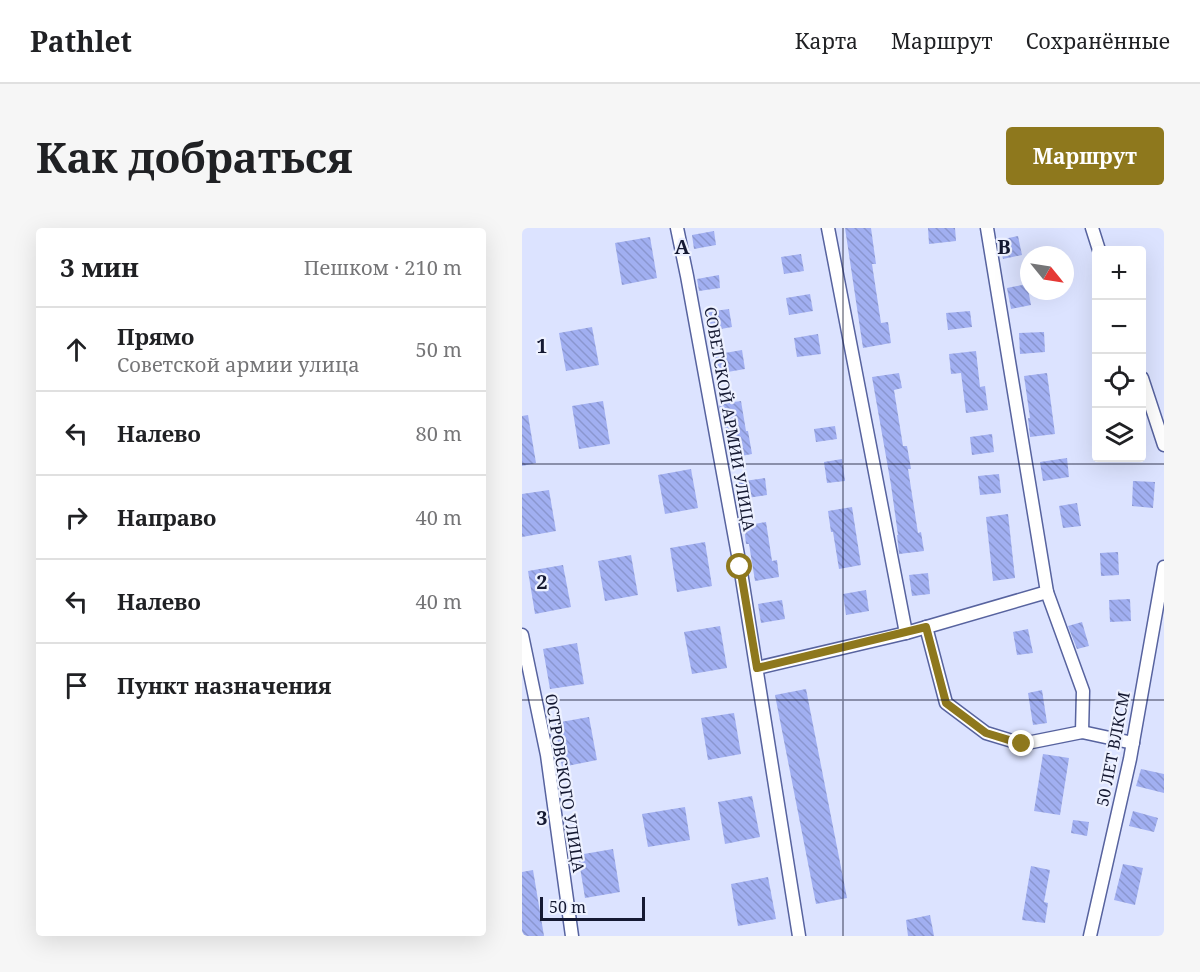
<!DOCTYPE html>
<html lang="ru">
<meta charset="utf-8">
<style>
body{margin:0;font-family:"Noto Serif",serif;background:#f6f6f6;color:#202124}
.controls{position:absolute;right:18px;top:18px;display:grid;overflow:hidden;border-radius:6px;box-shadow:0 6px 24px #0002}
.controls button{width:54px;height:54px;display:grid;place-items:center;padding:0;border:0;border-bottom:2px solid #e0e0e0;background:#fff;color:#202124;font:30px sans-serif}
.compass{position:absolute;left:498px;top:18px;width:54px;height:54px;border-radius:50%;background:#fff;box-shadow:0 6px 24px #0002;rotate:120deg}
.scale{position:absolute;left:18px;bottom:15px;width:105px;box-sizing:border-box;padding-left:6px;border:3px solid #151932;border-top:0;font-size:16px;line-height:21px;white-space:nowrap;color:#151932;-webkit-text-stroke:4px #edf1ff;paint-order:stroke}
.stop{position:absolute;width:18px;height:18px;margin:-14px;border:4px solid #8e781d;border-radius:50%;background:#fff}
.stop.end{background:#8e781d;border-color:#fff;box-shadow:0 2px 6px #0008}
.list{margin:0;padding:0;list-style:none}
h2{display:flex;justify-content:space-between;align-items:center;height:78px;margin:0;padding:0 24px;font-size:26px}
h2 small{font-size:20px;font-weight:400;color:#757577}
.list li{display:grid;grid-template-columns:39px 1fr auto;gap:18px;align-items:center;box-sizing:border-box;height:84px;padding:0 24px;border-top:2px solid #e0e0e0}
.list b{display:block;font-size:22px;white-space:nowrap}
.list p{margin:0;font-size:20px;white-space:nowrap;color:#757577}
.list em{font-size:20px;font-style:normal;color:#757577}
.icon{flex:none;width:33px;height:33px;fill:none;stroke:currentColor;stroke-width:2;stroke-linecap:round;stroke-linejoin:round}
.map{position:relative;flex:none;width:642px;height:708px;overflow:hidden;border-radius:6px}
header{display:flex;align-items:center;gap:36px;box-sizing:border-box;height:84px;padding:0 30px;background:#fff;border-bottom:2px solid #e0e0e0}
header strong{font-size:28px}
nav{display:flex;gap:33px;margin-inline-start:auto;font-size:21px}
.intro{display:flex;align-items:center;justify-content:space-between;box-sizing:border-box;height:144px;padding:0 36px}
h1{margin:0;font-size:42px}
.button{padding:15px 27px;border-radius:6px;background:#8e781d;color:#fff;font-size:21px;font-weight:700}
main{display:flex;gap:36px;padding:0 36px}
aside{flex:1;background:#fff;border-radius:6px;box-shadow:0 6px 24px #0002}
.map>svg:first-child{display:block}
.building{fill:url(#building-back-hatch)}
.lines{fill:none;stroke-linecap:round;stroke-linejoin:round}
.street-casing{stroke:#57639f;stroke-width:15}
.street{stroke:#fff;stroke-width:12}
.route{stroke:#8e781d;stroke-width:8}
.grid{fill:none;stroke:#151932;stroke-width:1.5;stroke-opacity:0.55}
.labels{text-anchor:middle;dominant-baseline:central;stroke-width:4.5;stroke-linejoin:round;paint-order:stroke}
.street-label{font-size:16px;fill:#151932;stroke:#edf1ff}
.grid-label{font-size:20px;text-anchor:middle;font-weight:bold;fill:#151932;stroke:#edf1ff;stroke-width:4.5;stroke-linejoin:round;paint-order:stroke}
</style>
<header>
<strong>Pathlet</strong>
<nav><a>Карта</a><a>Маршрут</a><a>Сохранённые</a></nav>
</header>
<div class="intro"><h1>Как добраться</h1><a class="button">Маршрут</a></div>
<main>
<aside>
<h2>3 мин<small>Пешком · 210 m</small></h2>
<ul class="list">
<li><svg class="icon" aria-label="ahead" viewBox="0 0 24 24"><path d="M12 20V5M6 11l6-6 6 6"/></svg><div><b>Прямо</b><p>Советской армии улица</p></div><em>50 m</em></li>
<li><svg class="icon" aria-label="left" viewBox="0 0 24 24"><path d="M17 20v-9H6M10 6l-5 5 5 5"/></svg><div><b>Налево</b></div><em>80 m</em></li>
<li><svg class="icon" aria-label="right" viewBox="0 0 24 24"><path d="M7 20v-9h11M14 6l5 5-5 5"/></svg><div><b>Направо</b></div><em>40 m</em></li>
<li><svg class="icon" aria-label="left" viewBox="0 0 24 24"><path d="M17 20v-9H6M10 6l-5 5 5 5"/></svg><div><b>Налево</b></div><em>40 m</em></li>
<li><svg class="icon" aria-label="arrive" viewBox="0 0 24 24"><path d="M6 21V4h12l-3 4 3 4H6"/></svg><div><b>Пункт назначения</b></div></li>
</ul>
</aside>
<div class="map">
<svg width="642" height="708" viewBox="0 0 642 708">
<defs>
<pattern id="building-back-hatch" width="6" height="6" patternUnits="userSpaceOnUse" patternTransform="scale(1.5)"><rect width="6" height="6" fill="#a1aff1"/><path d="M-1 5l2 2M0 0l6 6M5-1l2 2" fill="none" stroke="#8a96cf"/></pattern>
</defs>
<rect width="100%" height="100%" fill="#dce3ff"/>
<g class="building">
<polygon points="323,0 349,0 354,36 350,36 359,95 366,94 369,115 341,120"/>
<polygon points="406,0 433,0 434,13 407,16"/>
<polygon points="192,3 194,17 172,21 170,7"/>
<polygon points="496,8 500,27 481,31 477,12"/>
<polygon points="128,9 135,50 100,57 93,15"/>
<polygon points="279,26 282,43 262,46 259,29"/>
<polygon points="197,47 198,60 177,63 175,51"/>
<polygon points="505,56 509,77 489,81 485,60"/>
<polygon points="288,66 291,83 267,87 264,70"/>
<polygon points="207,81 210,99 188,103 185,84"/>
<polygon points="448,83 450,99 426,102 424,85"/>
<polygon points="70,99 77,137 44,143 37,105"/>
<polygon points="522,104 523,124 498,126 497,105"/>
<polygon points="296,106 299,126 275,129 272,110"/>
<polygon points="220,122 223,141 194,146 191,127"/>
<polygon points="454,123 458,159 463,158 466,182 444,185 439,145 429,146 427,126"/>
<polygon points="377,145 380,160 372,162 381,218 385,218 389,241 386,241 396,305 399,304 402,323 377,326 375,307 376,307 369,257 350,149"/>
<polygon points="525,145 533,206 508,209 506,190 508,190 502,148"/>
<polygon points="81,173 88,216 57,221 50,178"/>
<polygon points="219,173 224,203 226,203 230,226 208,230 201,188 199,188 197,176"/>
<polygon points="6,187 14,235 0,238 0,188"/>
<polygon points="313,198 315,211 294,214 292,201"/>
<polygon points="470,206 472,224 450,227 448,209"/>
<polygon points="545,230 547,249 521,253 518,234"/>
<polygon points="320,231 323,253 305,255 302,234"/>
<polygon points="169,241 176,280 143,286 136,247"/>
<polygon points="477,246 479,265 458,267 456,248"/>
<polygon points="243,250 245,267 218,271 215,254"/>
<polygon points="611,253 633,254 631,280 610,278"/>
<polygon points="27,262 34,303 0,309 0,266"/>
<polygon points="555,275 559,298 541,300 537,278"/>
<polygon points="330,279 339,337 317,341 311,304 309,304 306,283"/>
<polygon points="486,286 493,350 471,353 464,289"/>
<polygon points="244,294 250,333 255,332 257,349 233,353 227,316 224,316 222,298"/>
<polygon points="183,314 190,358 155,364 148,320"/>
<polygon points="596,324 597,347 579,348 578,325"/>
<polygon points="109,327 116,367 83,373 76,333"/>
<polygon points="41,337 49,379 13,386 6,343"/>
<polygon points="406,345 408,366 390,368 387,347"/>
<polygon points="344,362 347,383 324,387 321,366"/>
<polygon points="608,371 609,393 588,394 587,372"/>
<polygon points="260,372 263,391 239,395 236,376"/>
<polygon points="560,394 567,418 555,421 546,398"/>
<polygon points="198,398 205,440 170,446 162,404"/>
<polygon points="506,401 511,425 495,427 491,404"/>
<polygon points="55,415 62,456 28,461 21,421"/>
<polygon points="284,461 325,670 294,676 253,467"/>
<polygon points="520,462 525,495 511,497 506,465"/>
<polygon points="212,485 219,526 186,532 179,490"/>
<polygon points="67,489 75,532 40,539 33,495"/>
<polygon points="521,526 547,530 538,587 512,583"/>
<polygon points="619,541 642,546 642,565 614,558"/>
<polygon points="230,568 238,609 203,616 196,574"/>
<polygon points="163,579 168,612 126,619 120,586"/>
<polygon points="611,583 636,590 632,604 607,598"/>
<polygon points="551,592 567,594 565,608 549,605"/>
<polygon points="91,621 98,664 63,670 56,627"/>
<polygon points="601,636 621,640 613,677 592,672"/>
<polygon points="509,638 528,642 522,674 526,675 523,695 500,692"/>
<polygon points="11,642 22,708 0,708 0,644"/>
<polygon points="246,649 254,691 216,698 209,656"/>
<polygon points="408,687 412,708 386,708 384,692"/>
</g>
<g class="lines">
<defs>
<g id="street">
<polyline points="155,0 165,48 218,338 277,708"/>
<polyline points="306,0 384,405"/>
<polyline points="465,0 525,364 561,463 560,504"/>
<polyline points="570,0 577,22"/>
<polyline points="620,150 642,217"/>
<polyline points="404,399 424,475 464,505 500,516 560,504 611,515"/>
<polyline points="0,407 25,527 50,708"/>
<polyline points="235,440 384,405 525,364"/>
<polyline points="568,708 608,531 642,339"/>
</g>
</defs>
<use href="#street" class="street-casing"/>
<use href="#street" class="street"/>
</g>
<g class="lines">
<polyline class="route" points="218,339 235,440 404,399 424,475 464,505 500,516"/>
</g>
<path class="grid" d="M321 0V708M0 236H642M0 472H642"/>
<g class="labels">
<g class="street-label">
<text transform="translate(208 191) rotate(80)">СОВЕТСКОЙ АРМИИ УЛИЦА</text>
<text transform="translate(591 521) rotate(-79)">50 ЛЕТ ВЛКСМ</text>
<text transform="translate(43 555) rotate(81)">ОСТРОВСКОГО УЛИЦА</text>
</g>
</g>
<g class="grid-label">
<text x="160" y="26">A</text>
<text x="482" y="26">B</text>
<text x="20" y="125">1</text>
<text x="20" y="361">2</text>
<text x="20" y="597">3</text>
</g>
</svg>
<div class="controls">
<button>+</button>
<button>−</button>
<button><svg class="icon" aria-label="locate" viewBox="0 0 24 24"><circle cx="12" cy="12" r="6"/><path d="M12 2v4M12 18v4M2 12h4M18 12h4"/></svg></button>
<button><svg class="icon" aria-label="layers" viewBox="0 0 24 24"><path d="M12 4l9 5-9 5-9-5zM3 14l9 5 9-5"/></svg></button>
</div>
<svg class="compass" viewBox="-18 -18 36 36"><path d="M0-13l5 13h-10z" fill="#e53935"/><path d="M0 13l5-13h-10z" fill="#757577"/></svg>
<div class="scale">50 m</div>
<div class="stop" style="left:218px;top:339px"></div>
<div class="stop end" style="left:500px;top:516px"></div>
</div>
</main>
